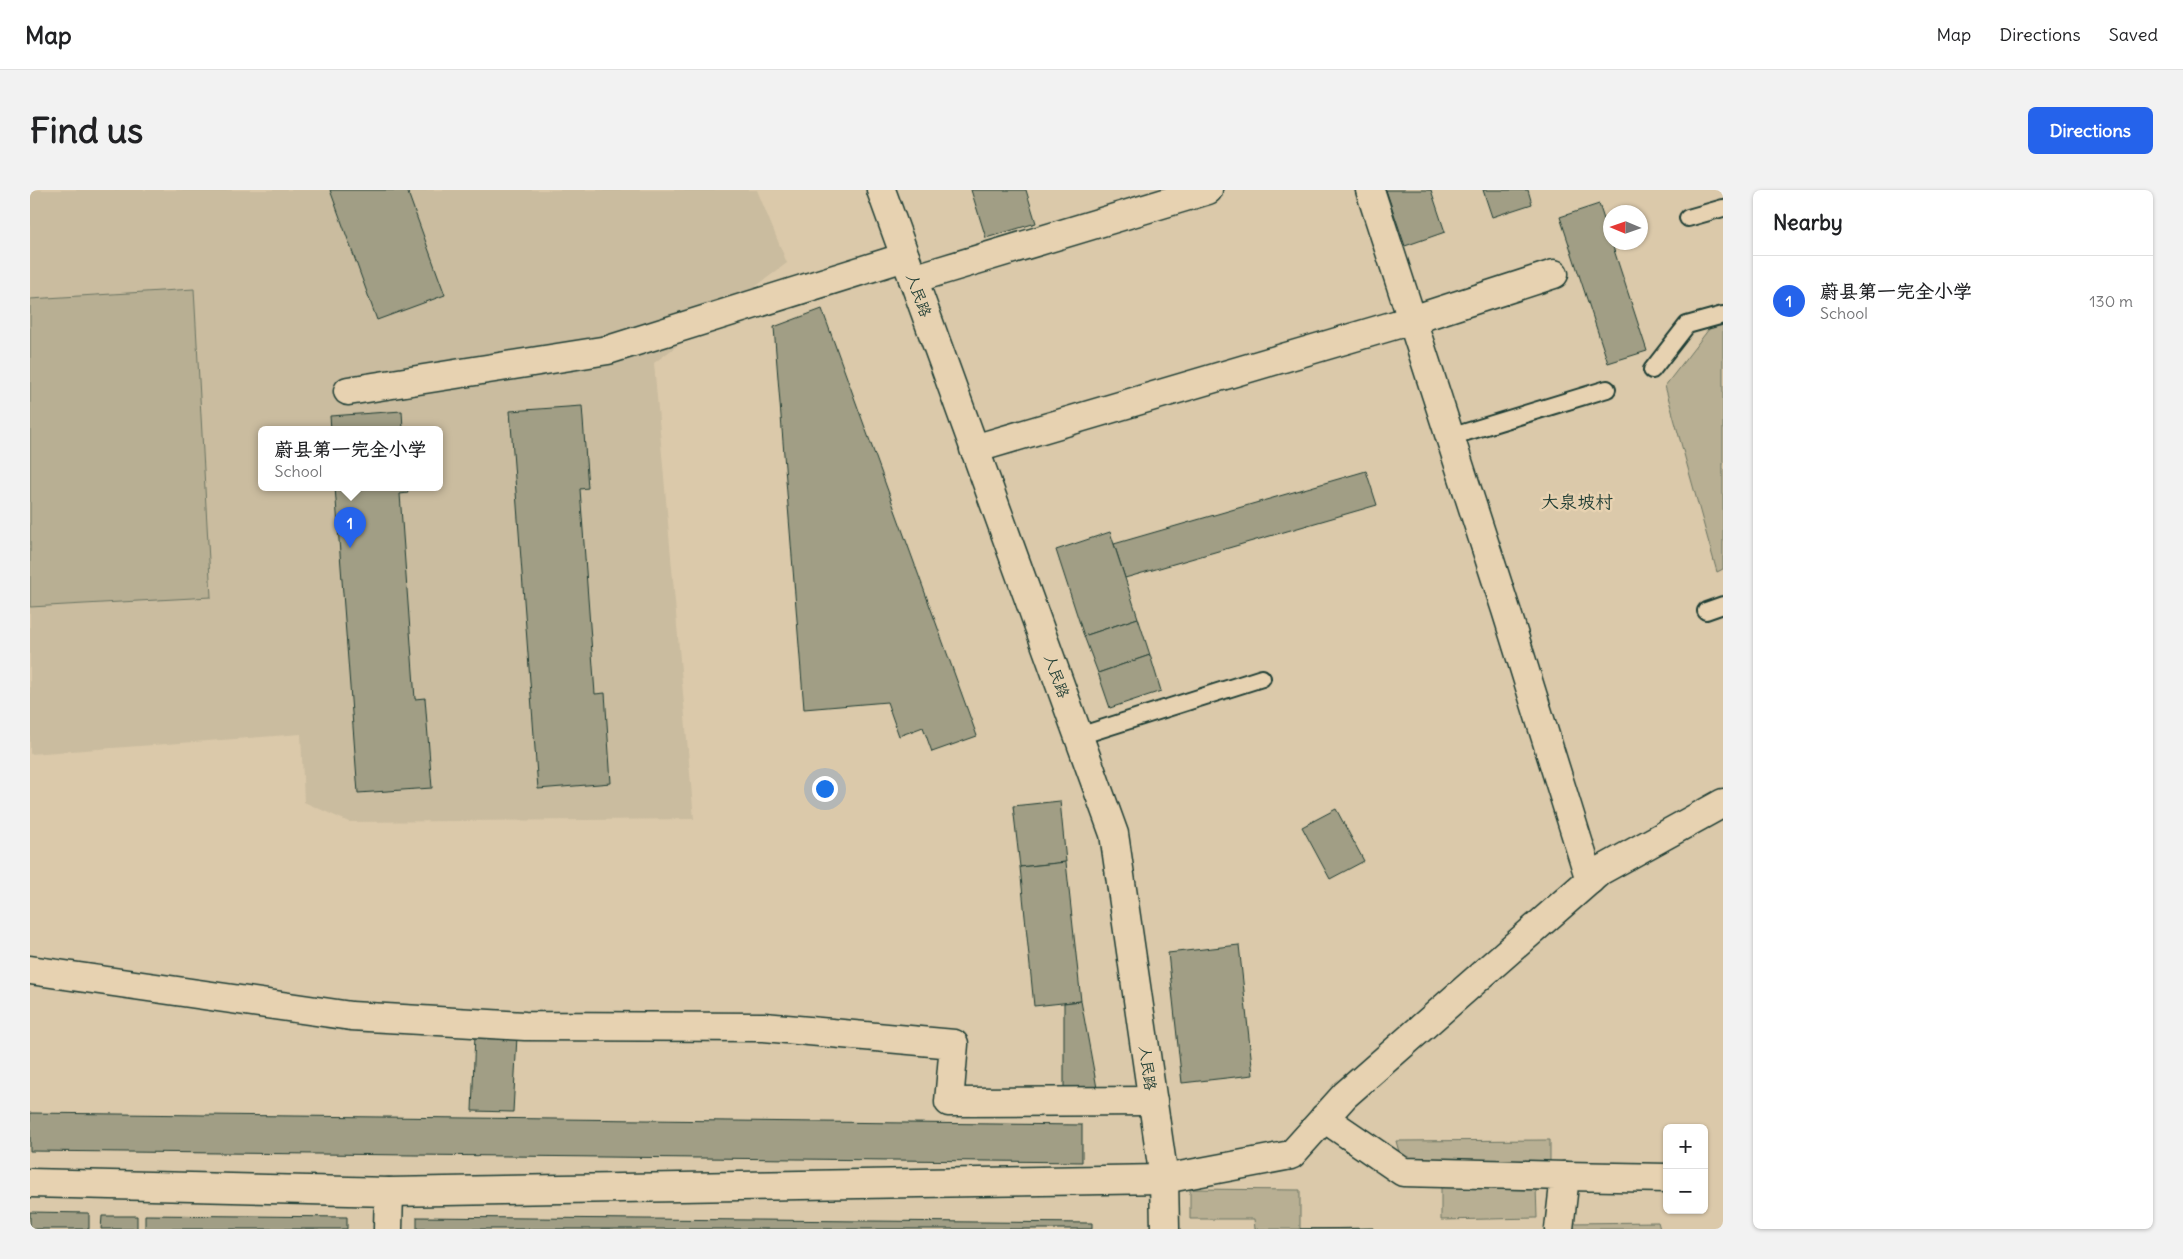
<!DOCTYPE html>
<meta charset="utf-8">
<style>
body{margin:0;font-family:Delius,"LXGW WenKai TC",sans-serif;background:#f2f2f2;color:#202124}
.controls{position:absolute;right:15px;bottom:15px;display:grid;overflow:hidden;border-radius:8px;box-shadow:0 1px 4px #0004}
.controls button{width:45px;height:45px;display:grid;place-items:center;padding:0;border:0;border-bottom:1px solid #e0e0e0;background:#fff;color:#202124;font:25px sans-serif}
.compass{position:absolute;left:1573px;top:15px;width:45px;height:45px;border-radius:50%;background:#fff;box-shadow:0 1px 4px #0004;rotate:272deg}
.you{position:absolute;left:794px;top:598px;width:18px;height:18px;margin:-12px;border:4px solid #fff;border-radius:50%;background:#1a73e8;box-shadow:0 0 0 8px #1a73e833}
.badge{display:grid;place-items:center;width:32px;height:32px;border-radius:50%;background:#2563eb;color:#fff;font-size:16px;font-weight:700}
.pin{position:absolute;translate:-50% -41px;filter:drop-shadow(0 1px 2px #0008)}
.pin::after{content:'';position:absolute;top:26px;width:18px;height:15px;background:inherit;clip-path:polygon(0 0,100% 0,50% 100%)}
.popup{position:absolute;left:228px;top:236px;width:185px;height:65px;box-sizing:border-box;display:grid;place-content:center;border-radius:8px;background:#fff;filter:drop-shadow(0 1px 4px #0005);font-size:16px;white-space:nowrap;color:#757577}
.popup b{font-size:19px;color:#202124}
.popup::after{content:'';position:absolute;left:50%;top:100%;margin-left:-10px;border:10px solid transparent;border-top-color:#fff}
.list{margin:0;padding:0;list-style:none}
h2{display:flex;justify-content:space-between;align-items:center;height:65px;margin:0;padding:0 20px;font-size:21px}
h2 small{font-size:16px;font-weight:400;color:#757577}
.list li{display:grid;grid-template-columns:32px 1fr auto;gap:15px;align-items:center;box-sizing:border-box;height:90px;padding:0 20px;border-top:1px solid #e0e0e0}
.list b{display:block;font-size:19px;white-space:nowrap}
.list p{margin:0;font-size:16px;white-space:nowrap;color:#757577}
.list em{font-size:16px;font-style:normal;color:#757577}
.map{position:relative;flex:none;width:1693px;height:1039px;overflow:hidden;border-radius:8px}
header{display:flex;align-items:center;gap:30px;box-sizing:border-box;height:70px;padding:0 25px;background:#fff;border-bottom:1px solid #e0e0e0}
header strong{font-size:24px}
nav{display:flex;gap:28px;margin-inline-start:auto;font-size:18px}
.intro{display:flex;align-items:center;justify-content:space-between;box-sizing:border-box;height:120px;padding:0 30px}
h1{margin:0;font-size:35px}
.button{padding:12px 22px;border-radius:8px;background:#2563eb;color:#fff;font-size:18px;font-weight:700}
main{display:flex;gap:30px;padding:0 30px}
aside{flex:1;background:#fff;border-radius:8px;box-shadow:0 1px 4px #0004}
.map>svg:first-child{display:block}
.built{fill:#cabc9f;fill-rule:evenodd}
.green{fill:#b8af93;stroke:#6c7664}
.building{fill:#a19e85;stroke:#1f3d34}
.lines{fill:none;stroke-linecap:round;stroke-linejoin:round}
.lane-casing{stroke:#1f3d34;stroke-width:20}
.street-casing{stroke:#1f3d34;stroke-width:31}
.secondary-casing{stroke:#1f3d34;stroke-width:31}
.lane{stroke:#e7d2b1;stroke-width:16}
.street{stroke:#e7d2b1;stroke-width:28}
.secondary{stroke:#e7d2b1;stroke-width:28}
.labels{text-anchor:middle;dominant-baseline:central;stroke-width:5;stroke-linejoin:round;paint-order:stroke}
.street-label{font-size:15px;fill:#1f3d34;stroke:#e7d2b1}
.quarter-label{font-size:18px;fill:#1f3d34;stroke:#e7d2b1}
</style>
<header>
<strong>Map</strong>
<nav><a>Map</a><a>Directions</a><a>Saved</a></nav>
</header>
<div class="intro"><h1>Find us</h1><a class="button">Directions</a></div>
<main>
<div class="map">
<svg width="1693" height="1039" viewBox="0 0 1693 1039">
<rect width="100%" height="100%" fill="#dbc9aa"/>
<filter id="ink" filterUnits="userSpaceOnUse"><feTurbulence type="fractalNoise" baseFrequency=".02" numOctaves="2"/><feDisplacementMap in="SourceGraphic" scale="10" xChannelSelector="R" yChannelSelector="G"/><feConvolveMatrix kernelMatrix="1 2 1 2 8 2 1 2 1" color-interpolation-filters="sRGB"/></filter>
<g filter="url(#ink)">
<path class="built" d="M0 0H727L757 73 624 173 664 629 319 632 274 612 271 544 0 564ZM231 239H409V297H231Z"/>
<g class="green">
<polygon points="164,99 181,407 0,417 0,109"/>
<polygon points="1693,135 1693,379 1687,382 1635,196 1679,139"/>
<polygon points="1520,950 1520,973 1372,973 1366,951"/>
<polygon points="1506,996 1507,1028 1411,1030 1411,997"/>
<polygon points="1160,999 1270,1000 1270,1039 1225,1039 1224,1029 1160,1029"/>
<polygon points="1628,1032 1630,1039 1540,1039 1541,1033"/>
</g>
<g class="building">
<polygon points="300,0 377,0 415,105 347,130"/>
<polygon points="941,0 996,0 1006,33 956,48"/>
<polygon points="1356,0 1401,0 1415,42 1375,56"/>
<polygon points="1453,0 1498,0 1502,14 1462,27"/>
<polygon points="1569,14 1617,161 1578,173 1530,27"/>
<polygon points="792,119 947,546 902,562 893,537 869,546 857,512 774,519 744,137"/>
<polygon points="552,216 558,298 550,299 565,504 575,503 581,593 508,599 480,221"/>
<polygon points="372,221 373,239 301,239 300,226"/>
<polygon points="1336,281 1347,315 1095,388 1084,354"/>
<polygon points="305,297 377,297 378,303 370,304 385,509 395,508 402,598 328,603"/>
<polygon points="1080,342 1108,428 1054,446 1026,360"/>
<polygon points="1108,428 1120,465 1068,483 1054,446"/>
<polygon points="1120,465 1131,501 1080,518 1068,483"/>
<polygon points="1030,611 1036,672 990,677 983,616"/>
<polygon points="1306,619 1334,671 1300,689 1272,637"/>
<polygon points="1036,672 1051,811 1004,816 990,677"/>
<polygon points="1209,755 1223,885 1152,893 1138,763"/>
<polygon points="1051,811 1067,898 1034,897 1034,813"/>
<polygon points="445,844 487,846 483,922 442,921"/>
<polygon points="0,923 1052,935 1052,972 0,961"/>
<polygon points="0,1022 59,1023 59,1039 0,1039"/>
<polygon points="115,1025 317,1027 317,1039 115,1039"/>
<polygon points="72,1026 107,1026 107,1039 71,1039"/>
<polygon points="387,1027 1062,1033 1062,1039 387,1039"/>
<polygon points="1343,1038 1343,1039 1270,1039"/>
</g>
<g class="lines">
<defs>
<g id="lane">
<polyline points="1658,28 1693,18"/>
<polyline points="1622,180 1657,135 1693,125"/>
<polyline points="1420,247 1577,199"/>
<polyline points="1676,421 1693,415"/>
<polyline points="1049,546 1232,488"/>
</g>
<g id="street">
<polyline points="1340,0 1476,420 1560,690"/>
<polyline points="883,89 1178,0"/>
<polyline points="318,201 578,160 875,67"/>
<polyline points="944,259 1382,130 1524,84"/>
<polyline points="0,780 321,826 495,836 734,837 924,854 919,912 1123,911"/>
<polyline points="1294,928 1373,982 1535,986 1529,1039"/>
<polyline points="1535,986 1637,988"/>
<polyline points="358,1039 359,1002"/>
</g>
<g id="secondary">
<polyline points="851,0 1084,644 1134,989 1135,1039"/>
<polyline points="0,993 359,1002 1134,989 1261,965 1315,905 1570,681 1693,613"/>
</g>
</defs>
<use href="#lane" class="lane-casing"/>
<use href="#street" class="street-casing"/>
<use href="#secondary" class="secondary-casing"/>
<use href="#lane" class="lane"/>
<use href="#street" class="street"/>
<use href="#secondary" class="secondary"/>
</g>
</g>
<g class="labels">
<g class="street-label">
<text transform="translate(889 105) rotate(70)">人民路</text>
<text transform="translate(1027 486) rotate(70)">人民路</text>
<text transform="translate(1118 878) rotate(82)">人民路</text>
</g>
<g class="quarter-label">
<text x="1547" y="311">大泉坡村</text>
</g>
</g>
</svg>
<div class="controls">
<button>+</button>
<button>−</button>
</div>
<svg class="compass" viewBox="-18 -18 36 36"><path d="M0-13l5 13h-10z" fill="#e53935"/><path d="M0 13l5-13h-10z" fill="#757577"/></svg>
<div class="you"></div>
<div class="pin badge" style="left:320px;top:358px">1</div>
<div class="popup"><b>蔚县第一完全小学</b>School</div>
</div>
<aside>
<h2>Nearby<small></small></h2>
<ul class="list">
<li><span class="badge">1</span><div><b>蔚县第一完全小学</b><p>School</p></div><em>130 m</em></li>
</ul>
</aside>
</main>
